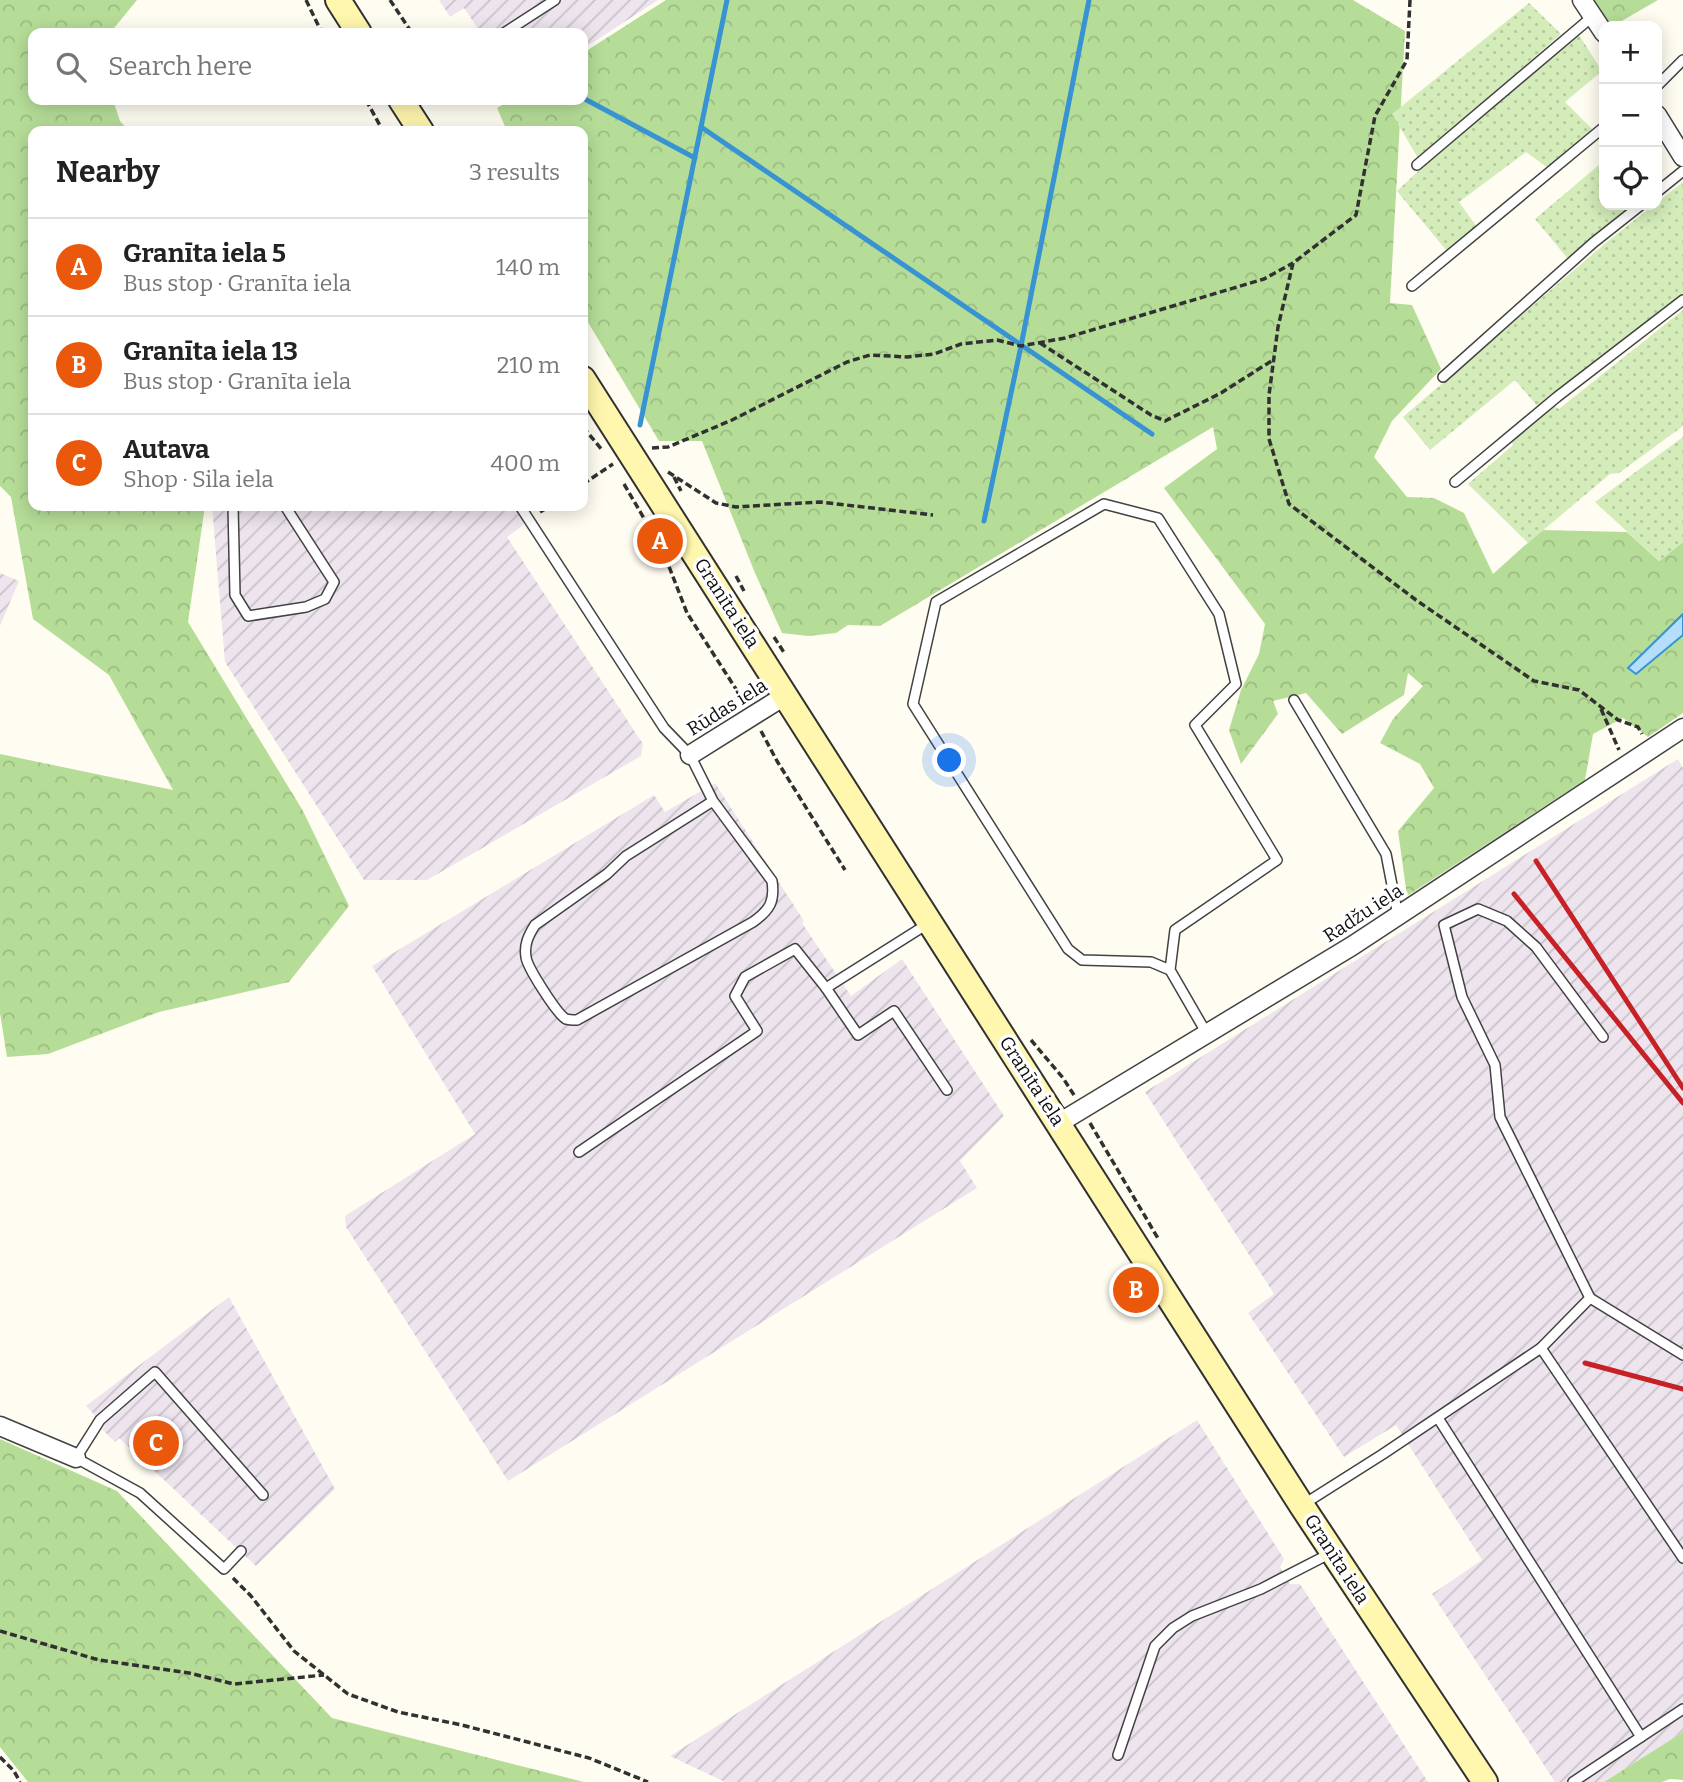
<!DOCTYPE html>
<meta charset="utf-8">
<style>
body{margin:0;font-family:Bitter,serif;background:#f6f6f6;color:#222}
.controls{position:absolute;right:21px;top:21px;display:grid;overflow:hidden;border-radius:14px;box-shadow:0 4px 18px #0003}
.controls button{width:63px;height:63px;display:grid;place-items:center;padding:0;border:0;border-bottom:2px solid #e0e0e0;background:#fff;color:#222;font:35px sans-serif}
.you{position:absolute;left:950px;top:761px;width:24px;height:24px;margin:-18px;border:5px solid #fff;border-radius:50%;background:#1a73e8;box-shadow:0 0 0 10px #1a73e833}
.badge{display:grid;place-items:center;width:46px;height:46px;border-radius:50%;background:#ea580c;color:#fff;font-size:23px;font-weight:700}
.pin{position:absolute;translate:-50% -50%;border:4px solid #fff;box-shadow:0 2px 7px #0006}
.list{margin:0;padding:0;list-style:none}
h2{display:flex;justify-content:space-between;align-items:center;height:91px;margin:0;padding:0 28px;font-size:30px}
h2 small{font-size:23px;font-weight:400;color:#767676}
.list li{display:grid;grid-template-columns:46px 1fr auto;gap:21px;align-items:center;box-sizing:border-box;height:98px;padding:0 28px;border-top:2px solid #e0e0e0}
.list b{display:block;font-size:26px;white-space:nowrap}
.list p{margin:0;font-size:23px;white-space:nowrap;color:#767676}
.list em{font-size:23px;font-style:normal;color:#767676}
.icon{flex:none;width:38px;height:38px;fill:none;stroke:currentColor;stroke-width:2;stroke-linecap:round;stroke-linejoin:round}
.map{position:relative;flex:none;width:1683px;height:1782px;overflow:hidden}
.search{position:absolute;background:#fff;box-shadow:0 4px 18px #0003;left:28px;top:28px;width:560px;height:77px;display:flex;align-items:center;gap:18px;box-sizing:border-box;padding:0 24px;border-radius:14px;color:#767676;font-size:26px}
.panel{position:absolute;background:#fff;box-shadow:0 4px 18px #0003;left:28px;top:126px;width:560px;height:385px;border-radius:14px}
.map>svg:first-child{display:block}
.industrial{fill:url(#industrial-furrows)}
.forest{fill:url(#forest-crowns)}
.park{fill:url(#park-dots)}
.water{fill:#b4def9;stroke:#3893d3;stroke-width:2}
.lines{fill:none;stroke-linecap:round;stroke-linejoin:round}
.stream{stroke:#3893d3;stroke-width:5}
.service-casing{stroke:#424242;stroke-width:12}
.minor-casing{stroke:#424242;stroke-width:21}
.secondary-casing{stroke:#313131;stroke-width:28}
.path{stroke:#313131;stroke-width:3.5;stroke-dasharray:7 3.5;stroke-linecap:butt}
.service{stroke:#fff;stroke-width:9}
.minor{stroke:#fff;stroke-width:18}
.secondary{stroke:#fff7ad;stroke-width:24}
.rail{stroke:#c62127;stroke-width:5}
.labels{text-anchor:middle;dominant-baseline:central;stroke-width:7;stroke-linejoin:round;paint-order:stroke}
.street-label{font-size:19px;fill:#0f0f0f;stroke:#fff}
</style>
<div class="map">
<svg width="1683" height="1782" viewBox="0 0 1683 1782">
<defs>
<pattern id="industrial-furrows" width="10" height="10" patternUnits="userSpaceOnUse" patternTransform="scale(1.75)"><rect width="10" height="10" fill="#ede4ee"/><path d="M-1 1l2-2M0 10L10 0M9 11l2-2" fill="none" stroke="#cac2cb"/></pattern>
<pattern id="forest-crowns" width="20" height="18" patternUnits="userSpaceOnUse" patternTransform="scale(1.75)"><rect width="20" height="18" fill="#b6dd98"/><path d="M2 6a3 3 0 1 1 6 0M12 15a3 3 0 1 1 6 0" fill="none" stroke="#9bbc82"/></pattern>
<pattern id="park-dots" width="8" height="8" patternUnits="userSpaceOnUse" patternTransform="scale(1.75)"><rect width="8" height="8" fill="#d3ecb9"/><path d="M2 2h.1M6 6h.1" fill="none" stroke="#b4c99e" stroke-width="1.8" stroke-linecap="round"/></pattern>
</defs>
<rect width="100%" height="100%" fill="#fffdf2"/>
<g class="industrial">
<polygon points="439,0 658,0 583,49 583,33 474,33 479,30 464,8 450,17"/>
<polygon points="212,506 538,506 531,510 522,526 507,537 643,744 641,756 427,880 364,880 225,662"/>
<polygon points="0,573 19,581 0,626"/>
<polygon points="1678,759 1683,768 1683,1732 1604,1782 1555,1782 1432,1594 1482,1560 1396,1425 1344,1457 1248,1313 1274,1294 1145,1092"/>
<polygon points="715,783 804,921 802,923 851,996 902,959 1004,1116 960,1161 977,1188 508,1481 346,1227 345,1216 475,1134 372,966 654,795 665,812"/>
<polygon points="229,1297 335,1489 256,1566 119,1438 115,1442 102,1429 105,1426 86,1406"/>
<polygon points="1197,1420 1284,1559 1280,1567 1290,1584 1300,1584 1428,1782 725,1782 670,1756"/>
</g>
<g class="forest">
<polygon points="0,0 137,0 110,33 33,33 33,100 113,100 120,121 129,131 33,131 33,506 205,506 188,622 303,811 349,906 289,982 159,1012 48,1054 7,1057 0,1013 0,754 173,790 109,675 33,619 11,497 0,486"/>
<polygon points="666,0 1353,0 1405,31 1390,303 1412,305 1441,369 1392,421 1374,457 1407,497 1434,498 1464,513 1493,574 1542,530 1627,532 1659,561 1683,542 1683,713 1648,737 1623,718 1593,734 1585,780 1407,896 1398,831 1434,788 1420,764 1380,743 1393,719 1423,686 1408,673 1404,695 1342,734 1306,693 1273,701 1278,714 1241,764 1229,730 1241,690 1259,654 1265,624 1164,488 1217,449 1213,427 880,626 848,625 836,633 808,636 782,633 755,573 702,441 659,441 583,314 583,131 507,131 497,108 511,100 583,100 583,53"/>
<polygon points="1591,0 1658,0 1613,26 1608,26"/>
<polygon points="0,1439 117,1491 332,1718 584,1782 28,1782 0,1747"/>
<polygon points="1683,1732 1683,1780 1670,1779 1662,1782 1604,1782"/>
</g>
<g class="park">
<polygon points="1529,3 1561,34 1418,158 1392,114"/>
<polygon points="1579,35 1602,71 1565,102 1592,129 1584,139 1548,168 1526,152 1459,202 1477,227 1447,251 1397,191 1427,163"/>
<polygon points="1600,164 1604,170 1604,205 1632,205 1568,259 1535,219"/>
<polygon points="1683,182 1683,293 1539,408 1515,380 1430,450 1403,417 1608,241"/>
<polygon points="1683,310 1683,426 1619,473 1610,474 1528,543 1468,484 1513,445 1510,440 1554,406 1559,409"/>
<polygon points="1683,437 1683,542 1659,561 1595,502"/>
</g>
<polygon class="water" points="1683,614 1683,635 1636,674 1628,668"/>
<g class="lines">
<g class="stream">
<polyline points="583,98 695,158"/>
<polyline points="701,127 1152,434"/>
<polyline points="640,425 727,0"/>
<polyline points="984,521 1021,346 1089,0"/>
</g>
<defs>
<g id="service">
<polyline points="504,33 555,0"/>
<polyline points="1657,86 1683,60"/>
<polyline points="1417,165 1593,16"/>
<polyline points="1657,192 1683,171"/>
<polyline points="1412,286 1604,127"/>
<polyline points="1443,377 1593,243 1641,205"/>
<polyline points="1455,482 1557,397 1683,300"/>
<polyline points="233,506 235,595 248,616 306,607 325,599 334,582 285,506"/>
<path d="M520 506 664 728 690 755 713 801 772 881C775 901 770 910 753 922L577 1020C574 1020 569 1020 566 1019 557 1014 527 967 526 957 524 945 528 936 535 925L607 874 626 856 713 801"/>
<polyline points="1294,700 1386,854 1398,916"/>
<polyline points="1170,970 1175,930 1277,860 1195,725 1236,684 1219,614 1158,518 1104,504 936,602 913,704 1068,949 1082,960 1151,962 1170,970 1207,1034"/>
<polyline points="826,988 858,1035 894,1011 947,1090"/>
<polyline points="579,1152 757,1031 735,996 745,977 795,949 826,988 929,923"/>
<polyline points="1590,1298 1683,1355"/>
<polyline points="1541,1348 1590,1298 1500,1117 1495,1065 1462,997 1444,925 1478,909 1507,921 1536,947 1603,1037"/>
<polyline points="1438,1418 1641,1737"/>
<polyline points="1304,1504 1383,1454 1541,1348 1683,1558"/>
<polyline points="241,1551 224,1569 140,1493 76,1458 100,1420 155,1372 263,1495"/>
<polyline points="1118,1755 1155,1646 1173,1628 1192,1616 1261,1589 1331,1553"/>
<polyline points="1573,1782 1683,1709"/>
</g>
<g id="minor">
<polyline points="1582,0 1604,33"/>
<polyline points="1657,115 1683,157"/>
<polyline points="690,755 786,695"/>
<polyline points="1059,1123 1352,946 1683,728"/>
<polyline points="0,1426 76,1458"/>
</g>
<g id="secondary">
<polyline points="338,0 359,33"/>
<polyline points="401,100 421,131"/>
<polyline points="583,379 1302,1506 1485,1782"/>
</g>
</defs>
<use href="#service" class="service-casing"/>
<use href="#minor" class="minor-casing"/>
<use href="#secondary" class="secondary-casing"/>
<g class="path">
<polyline points="306,0 322,33"/>
<polyline points="390,0 412,33"/>
<polyline points="1410,0 1407,60 1375,116 1356,215 1293,263 1278,327 1269,395 1269,439 1289,504 1416,600 1534,681 1579,690 1618,720 1638,727 1642,734"/>
<polyline points="366,100 383,131"/>
<polyline points="1040,343 1151,415 1165,421 1221,393 1273,360"/>
<polyline points="583,427 603,451"/>
<polyline points="652,448 668,447 732,420 847,362 870,355 907,357 934,354 961,344 997,340 1021,346 1065,338 1264,279 1293,263"/>
<polyline points="668,472 716,503 736,507 820,502 933,515"/>
<polyline points="674,477 681,491"/>
<polyline points="583,484 613,464"/>
<polyline points="624,484 663,551 687,613 745,703"/>
<polyline points="540,512 550,506"/>
<polyline points="736,576 744,591"/>
<polyline points="774,637 785,654"/>
<polyline points="1601,709 1619,750"/>
<polyline points="761,731 777,761 845,870"/>
<polyline points="1031,1040 1063,1078 1074,1095"/>
<polyline points="1090,1123 1159,1240"/>
<polyline points="233,1578 251,1596 294,1651 348,1694 398,1712 462,1725 589,1758 648,1782"/>
<polyline points="0,1631 99,1660 189,1673 234,1684 324,1675"/>
<polyline points="0,1757 14,1771 20,1782"/>
</g>
<use href="#service" class="service"/>
<use href="#minor" class="minor"/>
<use href="#secondary" class="secondary"/>
<g class="rail">
<polyline points="1536,861 1683,1088"/>
<polyline points="1514,894 1683,1103"/>
<polyline points="1585,1363 1683,1389"/>
</g>
</g>
<g class="labels">
<g class="street-label">
<text transform="translate(727 603) rotate(57)">Granīta iela</text>
<text transform="translate(727 707) rotate(-32)">Rūdas iela</text>
<text transform="translate(1363 913) rotate(-33)">Radžu iela</text>
<text transform="translate(1032 1081) rotate(57)">Granīta iela</text>
<text transform="translate(1337 1559) rotate(57)">Granīta iela</text>
</g>
</g>
</svg>
<div class="controls">
<button>+</button>
<button>−</button>
<button><svg class="icon" aria-label="locate" viewBox="0 0 24 24"><circle cx="12" cy="12" r="6"/><path d="M12 2v4M12 18v4M2 12h4M18 12h4"/></svg></button>
</div>
<div class="you"></div>
<div class="pin badge" style="left:660px;top:541px">A</div>
<div class="pin badge" style="left:1136px;top:1290px">B</div>
<div class="pin badge" style="left:156px;top:1443px">C</div>
<div class="search"><svg class="icon" aria-label="search" viewBox="0 0 24 24"><circle cx="10" cy="10" r="6"/><path d="M15 15l6 6"/></svg>Search here</div>
<section class="panel">
<h2>Nearby<small>3 results</small></h2>
<ul class="list">
<li><span class="badge">A</span><div><b>Granīta iela 5</b><p>Bus stop · Granīta iela</p></div><em>140 m</em></li>
<li><span class="badge">B</span><div><b>Granīta iela 13</b><p>Bus stop · Granīta iela</p></div><em>210 m</em></li>
<li><span class="badge">C</span><div><b>Autava</b><p>Shop · Sila iela</p></div><em>400 m</em></li>
</ul>
</section>
</div>
